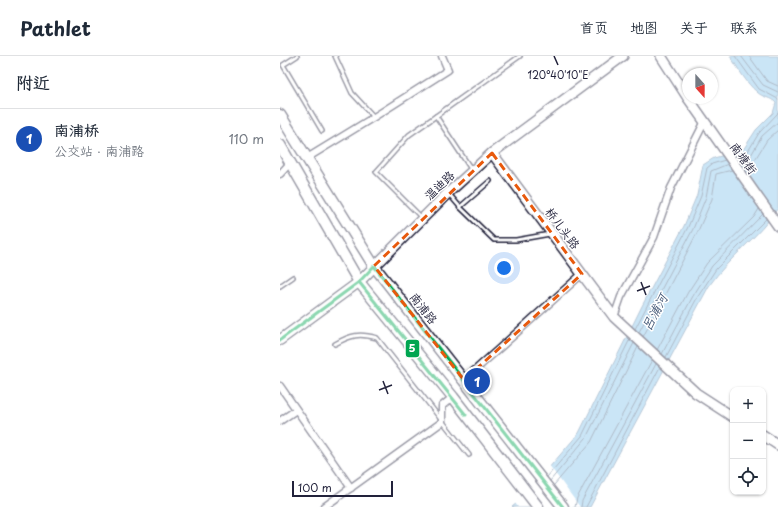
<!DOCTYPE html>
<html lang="zh">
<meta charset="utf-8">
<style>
body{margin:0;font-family:"Playpen Sans","LXGW WenKai TC",sans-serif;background:#f6f6f7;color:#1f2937}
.controls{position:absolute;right:12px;bottom:12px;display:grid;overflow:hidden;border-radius:8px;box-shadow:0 1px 3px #0004}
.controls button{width:36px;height:36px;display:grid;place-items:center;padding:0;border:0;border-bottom:1px solid #e0e1e3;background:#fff;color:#1f2937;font:20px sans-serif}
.compass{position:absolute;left:402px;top:12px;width:36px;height:36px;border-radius:50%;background:#fff;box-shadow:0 1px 3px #0004;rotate:159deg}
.scale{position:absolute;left:12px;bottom:10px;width:101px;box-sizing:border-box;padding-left:4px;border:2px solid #22223b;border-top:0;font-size:11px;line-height:14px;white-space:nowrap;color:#22223b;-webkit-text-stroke:3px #fff;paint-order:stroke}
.you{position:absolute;left:224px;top:212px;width:14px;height:14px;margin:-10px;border:3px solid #fff;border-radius:50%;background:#1a73e8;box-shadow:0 0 0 6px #1a73e833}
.badge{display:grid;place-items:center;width:26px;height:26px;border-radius:50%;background:#c8321e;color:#fff;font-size:13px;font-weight:700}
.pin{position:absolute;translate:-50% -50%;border:2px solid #fff;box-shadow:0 1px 4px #0006}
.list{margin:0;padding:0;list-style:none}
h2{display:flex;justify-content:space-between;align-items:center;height:52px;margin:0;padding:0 16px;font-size:17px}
h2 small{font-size:13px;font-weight:400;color:#747a83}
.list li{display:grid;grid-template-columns:26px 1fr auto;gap:12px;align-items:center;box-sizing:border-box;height:60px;padding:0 16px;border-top:1px solid #e0e1e3}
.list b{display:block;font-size:15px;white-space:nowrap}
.list p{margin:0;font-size:13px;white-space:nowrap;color:#747a83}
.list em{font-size:13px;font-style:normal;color:#747a83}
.icon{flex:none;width:22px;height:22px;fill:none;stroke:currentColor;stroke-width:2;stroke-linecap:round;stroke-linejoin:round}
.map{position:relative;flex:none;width:498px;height:451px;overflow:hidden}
header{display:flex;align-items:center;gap:24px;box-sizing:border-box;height:56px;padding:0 20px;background:#fff;border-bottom:1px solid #e0e1e3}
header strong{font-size:19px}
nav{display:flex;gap:22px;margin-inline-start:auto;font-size:14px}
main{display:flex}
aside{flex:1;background:#fff}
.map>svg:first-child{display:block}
.water{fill:#8bc6eb;stroke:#6184a5}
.pier{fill:#fff}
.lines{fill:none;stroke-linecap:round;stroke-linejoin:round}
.shore{stroke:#4c6481;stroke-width:1}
.lane-casing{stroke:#22223b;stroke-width:6}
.street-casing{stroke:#22223b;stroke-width:9}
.secondary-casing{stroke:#22223b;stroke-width:12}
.primary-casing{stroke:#22223b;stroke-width:13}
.lane{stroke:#fff;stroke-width:3}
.street{stroke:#fff;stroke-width:6}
.secondary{stroke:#fff;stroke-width:9}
.primary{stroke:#fff;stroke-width:10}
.bus-1-casing{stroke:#fff;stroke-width:6}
.bus-1{stroke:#00a651;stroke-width:3}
.marked{fill:none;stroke:#e8590c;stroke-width:3;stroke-dasharray:8 5;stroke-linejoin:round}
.ticks{fill:none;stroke:#22223b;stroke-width:1.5}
.labels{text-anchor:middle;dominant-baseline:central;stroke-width:3;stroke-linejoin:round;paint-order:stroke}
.street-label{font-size:12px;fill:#22223b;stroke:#fff}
.water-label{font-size:13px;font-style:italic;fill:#475b79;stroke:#fff}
.ticks-label{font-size:10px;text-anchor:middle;fill:#22223b;stroke:#fff;stroke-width:3;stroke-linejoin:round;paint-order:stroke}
.line-badge{stroke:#fff;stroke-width:1.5}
.badge-label{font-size:11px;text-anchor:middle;font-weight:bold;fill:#fff}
</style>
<header>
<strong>Pathlet</strong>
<nav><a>首页</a><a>地图</a><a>关于</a><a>联系</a></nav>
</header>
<main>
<aside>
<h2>附近<small></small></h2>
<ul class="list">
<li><span class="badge" style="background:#1a4fb4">1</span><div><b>南浦桥</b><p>公交站 · 南浦路</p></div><em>110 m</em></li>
</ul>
</aside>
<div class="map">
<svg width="498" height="451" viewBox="0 0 498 451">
<rect width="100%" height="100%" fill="#fff"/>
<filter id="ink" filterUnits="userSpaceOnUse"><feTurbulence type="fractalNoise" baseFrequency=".025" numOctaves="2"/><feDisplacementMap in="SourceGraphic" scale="8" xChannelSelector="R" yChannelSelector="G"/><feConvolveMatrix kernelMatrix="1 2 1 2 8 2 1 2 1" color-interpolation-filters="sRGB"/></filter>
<g filter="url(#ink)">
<path class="water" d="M450 0H498V152C478 182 450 200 429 230L310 451H232L242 443 299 377 362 250 404 170 417 139 423 109 434 102 463 94 476 74 493 57 496 47C491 41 483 42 477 36 466 27 458 12 450 0Z"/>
<polygon class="pier" points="269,409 300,451 238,451 235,447"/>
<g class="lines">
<g class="shore">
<polyline points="455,0 479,33 498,43"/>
<polyline points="461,0 483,29 498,36"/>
<polyline points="469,0 487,25 498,30"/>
<polyline points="456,101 467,97 479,77 498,57"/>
<polyline points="460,106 470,101 482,80 498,66"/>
<polyline points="463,111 474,105 487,84 498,74"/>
<polyline points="355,273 408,171 421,140 427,112 432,108 445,104"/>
<polyline points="359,276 413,173 426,141 431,115 448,108"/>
<polyline points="363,281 418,175 432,143 436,118 452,114"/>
<polyline points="377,294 408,236 427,207 474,161 479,153"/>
<polyline points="382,298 413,240 432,210 483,158"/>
<polyline points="386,301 417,242 436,213 486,163"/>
<polyline points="267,421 302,380 350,283"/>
<polyline points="270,425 306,382 354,287"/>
<polyline points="274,429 311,386 358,291"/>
<polyline points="295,451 297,442 372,304"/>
<polyline points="301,451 302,445 376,308"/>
<polyline points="306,451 380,311"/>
</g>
<defs>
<g id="lane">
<polyline points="17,0 3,9 42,75"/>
<polyline points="55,0 72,37 94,61"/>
<polyline points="191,113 156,60 240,0"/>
<polyline points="210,125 180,151 214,184 236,184 270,178"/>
<polyline points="169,138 180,151"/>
<polyline points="141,161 96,116 129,79 156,60"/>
<polyline points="0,230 13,221"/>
<path d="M55 288C71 279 79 277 97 282L189 399"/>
</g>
<g id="street">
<polyline points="27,102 94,61 168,14 162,0"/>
<polyline points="0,118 11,106"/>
<polyline points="334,261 341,241 374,181 391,132 424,67"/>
<polyline points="184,324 302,218"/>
<polyline points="0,330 71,432"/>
<polyline points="0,365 16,354"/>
<polyline points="44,451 162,366 162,350 173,341"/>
</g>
<g id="secondary">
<polyline points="381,0 408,42"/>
<polyline points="408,42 498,170"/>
<polyline points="212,97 334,261 416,337 453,361"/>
<polyline points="0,284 79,226 168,137 212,97 343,0"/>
<polyline points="483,379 498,389"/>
</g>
<g id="primary">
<polyline points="0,59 94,210 283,451"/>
<polyline points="0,89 79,226 173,341 258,451"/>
</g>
</defs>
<use href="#lane" class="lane-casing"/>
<use href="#street" class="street-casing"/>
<use href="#secondary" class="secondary-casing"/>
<use href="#primary" class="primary-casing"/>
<use href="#lane" class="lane"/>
<use href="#street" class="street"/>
<use href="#secondary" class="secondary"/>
<use href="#primary" class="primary"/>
<defs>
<g id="bus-1">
<polyline points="79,226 186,359"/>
<polyline points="0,284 79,226 94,210 283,451"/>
</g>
</defs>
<use href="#bus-1" class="bus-1-casing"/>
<use href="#bus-1" class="bus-1"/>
</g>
</g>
<path d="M0 0H498V451H0ZM212 97 302 218 184 324 94 210Z" fill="#fff" fill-opacity=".55" fill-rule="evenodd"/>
<path class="marked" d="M212 97 302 218 184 324 94 210Z"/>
<path class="ticks" d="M274 0 278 9M361 226 366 239M357 235 370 230M103 325 108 338M99 334 112 329"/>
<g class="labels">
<g class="street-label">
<text transform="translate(464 102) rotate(54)">南塘街</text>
<text transform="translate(159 129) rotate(-44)">温迪路</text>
<text transform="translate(283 172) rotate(53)">桥儿头路</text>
<text transform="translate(144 252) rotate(52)">南浦路</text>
</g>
<g class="water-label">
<text transform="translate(374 256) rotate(-62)">吕浦河</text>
</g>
</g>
<g class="ticks-label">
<text x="278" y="23">120°40'10"E</text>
</g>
<rect class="line-badge" x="125" y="283" width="15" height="19" rx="4" fill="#00a651"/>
<g class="badge-label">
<text x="132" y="296">5</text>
</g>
</svg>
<div class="controls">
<button>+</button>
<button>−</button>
<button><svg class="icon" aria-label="locate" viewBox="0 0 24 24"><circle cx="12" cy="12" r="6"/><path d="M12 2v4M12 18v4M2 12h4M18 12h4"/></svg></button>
</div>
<svg class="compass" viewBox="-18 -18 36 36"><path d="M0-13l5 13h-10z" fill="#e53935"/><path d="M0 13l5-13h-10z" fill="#747a83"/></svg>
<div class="scale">100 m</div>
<div class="you"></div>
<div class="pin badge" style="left:197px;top:325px;background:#1a4fb4">1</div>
</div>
</main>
